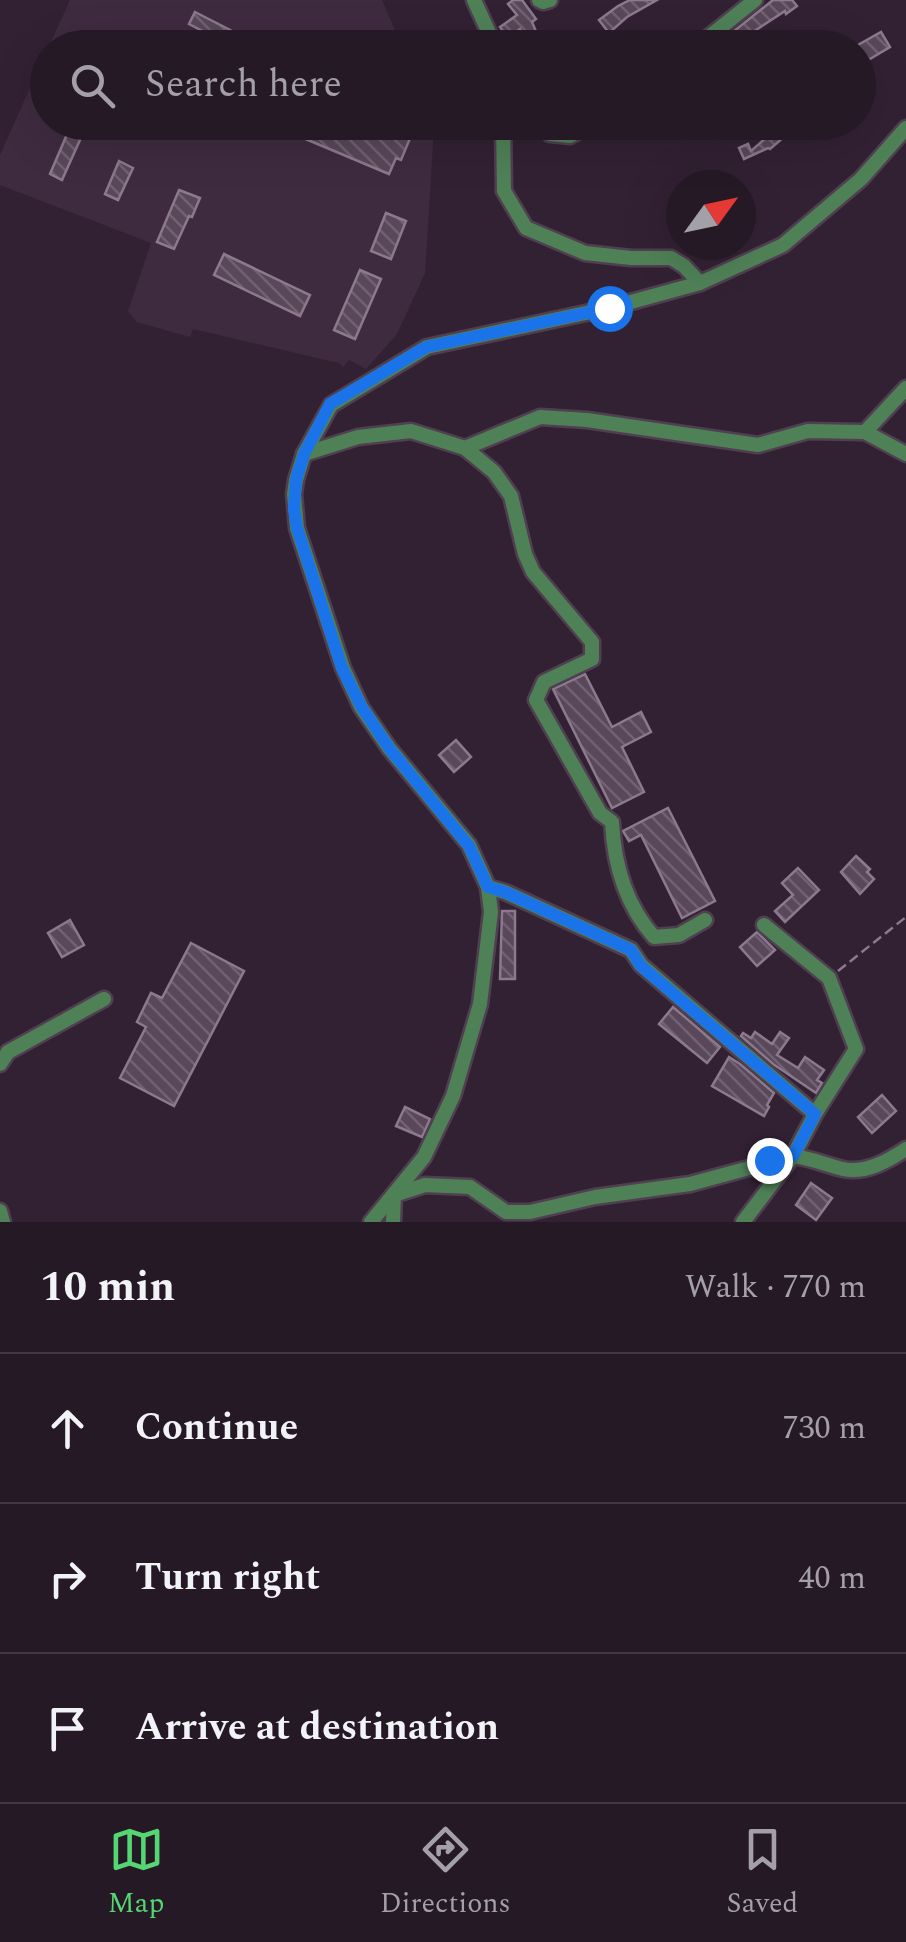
<!DOCTYPE html>
<meta charset="utf-8">
<style>
body{margin:0;font-family:Spectral,serif;background:#2e222e;color:#f1f3f6}
.compass{position:absolute;left:666px;top:170px;width:90px;height:90px;border-radius:50%;background:#261926;box-shadow:0 10px 40px #0002;rotate:57deg}
.stop{position:absolute;width:30px;height:30px;margin:-22px;border:8px solid #1a73e8;border-radius:50%;background:#fff}
.stop.end{background:#1a73e8;border-color:#fff;box-shadow:0 2px 10px #0008}
.list{margin:0;padding:0;list-style:none}
h2{display:flex;justify-content:space-between;align-items:center;height:130px;margin:0;padding:0 40px;font-size:42px}
h2 small{font-size:32px;font-weight:400;color:#a4a0a7}
.list li{display:grid;grid-template-columns:65px 1fr auto;gap:30px;align-items:center;box-sizing:border-box;height:150px;padding:0 40px;border-top:2px solid #423843}
.list b{display:block;font-size:38px;white-space:nowrap}
.list em{font-size:32px;font-style:normal;color:#a4a0a7}
.icon{flex:none;width:55px;height:55px;fill:none;stroke:currentColor;stroke-width:2;stroke-linecap:round;stroke-linejoin:round}
.map{position:relative;flex:none;width:906px;height:1222px;overflow:hidden}
.search{position:absolute;background:#261926;box-shadow:0 10px 40px #0002;left:30px;right:30px;top:30px;height:110px;display:flex;align-items:center;gap:25px;box-sizing:border-box;padding:0 35px;border-radius:55px;color:#a4a0a7;font-size:38px}
.sheet{height:580px;background:#261926}
nav{display:flex;justify-content:space-around;align-items:center;box-sizing:border-box;height:140px;border-top:2px solid #423843;background:#261926;font-size:28px;color:#a4a0a7}
nav a{display:grid;justify-items:center;gap:5px}
nav .on{color:#54d672}
.map>svg:first-child{display:block}
.built{fill:#3f2b40}
.building{fill:url(#building-back-hatch);stroke:#8d798e;stroke-width:2.5}
.lines{fill:none;stroke-linecap:round;stroke-linejoin:round}
.minor-casing{stroke:#4f3f50;stroke-width:19}
.path{stroke:#897b8a;stroke-width:2.5;stroke-dasharray:10 5;stroke-linecap:butt}
.minor{stroke:#4f8157;stroke-width:14}
.route{stroke:#1a73e8;stroke-width:12}
</style>
<div class="map">
<svg width="906" height="1222" viewBox="0 0 906 1222">
<defs>
<pattern id="building-back-hatch" width="6" height="6" patternUnits="userSpaceOnUse" patternTransform="scale(2.5)"><rect width="6" height="6" fill="#59475a"/><path d="M-1 5l2 2M0 0l6 6M5-1l2 2" fill="none" stroke="#716172"/></pattern>
</defs>
<rect width="100%" height="100%" fill="#322133"/>
<g class="built">
<polygon points="70,0 382,0 402,47 48,48"/>
<polygon points="47,50 48,122 432,122 434,128 425,273 397,334 366,369 349,360 343,367 339,363 193,329 190,337 137,322 128,311 151,243 0,185 0,155"/>
</g>
<g class="building">
<polygon points="513,0 522,0 536,19 532,22 543,48 528,48 520,29 508,38 500,27 517,15 508,4"/>
<polygon points="630,0 657,0 627,17 609,33 599,20 618,6"/>
<polygon points="773,0 792,0 797,6 786,14 785,11 750,34 752,37 736,48 713,48"/>
<polygon points="195,12 240,35 234,47 189,24"/>
<polygon points="881,32 890,47 858,66 858,45"/>
<polygon points="265,122 380,122 411,136 401,160 396,158 389,174"/>
<polygon points="783,123 791,131 770,149 768,148 744,159 739,148 748,144 751,151"/>
<polygon points="71,125 84,131 62,180 50,174"/>
<polygon points="119,161 133,168 118,200 105,194"/>
<polygon points="179,190 200,198 192,217 189,216 174,249 157,242"/>
<polygon points="386,213 406,221 391,259 371,251"/>
<polygon points="224,254 310,295 300,316 214,275"/>
<polygon points="360,270 381,279 355,339 334,330"/>
<polygon points="585,674 612,727 641,712 651,732 622,747 644,792 612,808 553,689"/>
<polygon points="456,740 471,757 454,772 439,755"/>
<polygon points="668,808 715,901 682,918 641,835 629,841 623,831"/>
<polygon points="856,856 870,869 867,872 874,879 860,894 841,872"/>
<polygon points="798,868 819,890 785,922 775,911 793,895 782,883"/>
<polygon points="502,911 515,911 515,979 500,979"/>
<polygon points="70,920 84,945 62,957 48,933"/>
<polygon points="757,932 775,950 757,966 740,947"/>
<polygon points="191,943 244,971 174,1106 120,1078 146,1027 137,1022 151,993 162,998"/>
<polygon points="673,1007 720,1047 707,1063 659,1024"/>
<polygon points="755,1032 772,1044 780,1032 789,1038 777,1055 798,1068 805,1057 824,1070 817,1080 822,1083 816,1093 773,1064 741,1036 743,1033 751,1038"/>
<polygon points="729,1057 740,1064 774,1093 767,1105 769,1107 764,1116 712,1086"/>
<polygon points="882,1095 896,1111 872,1133 858,1117"/>
<polygon points="405,1107 430,1119 422,1137 396,1126"/>
<polygon points="811,1183 832,1198 816,1220 796,1205"/>
</g>
<g class="lines">
<defs>
<g id="minor">
<polyline points="474,0 489,33 492,48"/>
<polyline points="539,0 543,2 550,0"/>
<polyline points="695,48 755,0"/>
<polyline points="503,122 504,191 526,228 585,253 631,258 671,258 684,266 700,283"/>
<polyline points="542,122 550,134 570,136 595,122"/>
<polyline points="865,432 906,388"/>
<path d="M465 448 494 472 511 496 525 554 533 572 592 642V659L544 682 536 700 600 813 612 822C614 865 625 904 654 937L679 935 705 920"/>
<polyline points="304,454 358,437 411,431 465,448 540,417 587,420 758,445 808,431 865,432 906,454"/>
<polyline points="488,887 505,892 631,950 641,965 815,1114"/>
<polyline points="0,1064 8,1052 104,999"/>
<polyline points="0,1211 3,1222"/>
<polyline points="371,1222 424,1157 453,1096 480,1004 491,912 488,887 469,845 389,748 361,707 343,668 297,528 294,494 296,480 304,454 331,405 427,347 609,308 700,283 783,245 861,179 906,128"/>
<polyline points="393,1222 394,1195 425,1185 470,1187 506,1212 530,1212 595,1197 690,1184 793,1156 815,1114 856,1049 829,978 764,925"/>
<path d="M743 1222 793 1156C811 1158 826 1165 843 1169 865 1174 888 1161 906 1149"/>
</g>
</defs>
<use href="#minor" class="minor-casing"/>
<polyline class="path" points="838,971 906,917"/>
<use href="#minor" class="minor"/>
</g>
<g class="lines">
<polyline class="route" points="609,308 426,347 330,404 304,454 296,480 294,509 297,528 342,668 361,706 389,748 469,846 488,887 505,892 631,950 641,966 815,1114 793,1156 769,1160"/>
</g>
</svg>
<svg class="compass" viewBox="-18 -18 36 36"><path d="M0-13l5 13h-10z" fill="#e53935"/><path d="M0 13l5-13h-10z" fill="#a4a0a7"/></svg>
<div class="stop" style="left:609px;top:308px"></div>
<div class="stop end" style="left:769px;top:1160px"></div>
<div class="search"><svg class="icon" aria-label="search" viewBox="0 0 24 24"><circle cx="10" cy="10" r="6"/><path d="M15 15l6 6"/></svg>Search here</div>
</div>
<section class="sheet">
<h2>10 min<small>Walk · 770 m</small></h2>
<ul class="list">
<li><svg class="icon" aria-label="ahead" viewBox="0 0 24 24"><path d="M12 20V5M6 11l6-6 6 6"/></svg><div><b>Continue</b></div><em>730 m</em></li>
<li><svg class="icon" aria-label="right" viewBox="0 0 24 24"><path d="M7 20v-9h11M14 6l5 5-5 5"/></svg><div><b>Turn right</b></div><em>40 m</em></li>
<li><svg class="icon" aria-label="arrive" viewBox="0 0 24 24"><path d="M6 21V4h12l-3 4 3 4H6"/></svg><div><b>Arrive at destination</b></div></li>
</ul>
</section>
<nav>
<a class="on"><svg class="icon" aria-label="map" viewBox="0 0 24 24"><path d="M3 6l6-2 6 2 6-2v14l-6 2-6-2-6 2zM9 4v14M15 6v14"/></svg>Map</a>
<a><svg class="icon" aria-label="directions" viewBox="0 0 24 24"><path d="M12 3l9 9-9 9-9-9zM9 14v-3h6M13 9l2 2-2 2"/></svg>Directions</a>
<a><svg class="icon" aria-label="saved" viewBox="0 0 24 24"><path d="M7 4h10v16l-5-4-5 4z"/></svg>Saved</a>
</nav>
